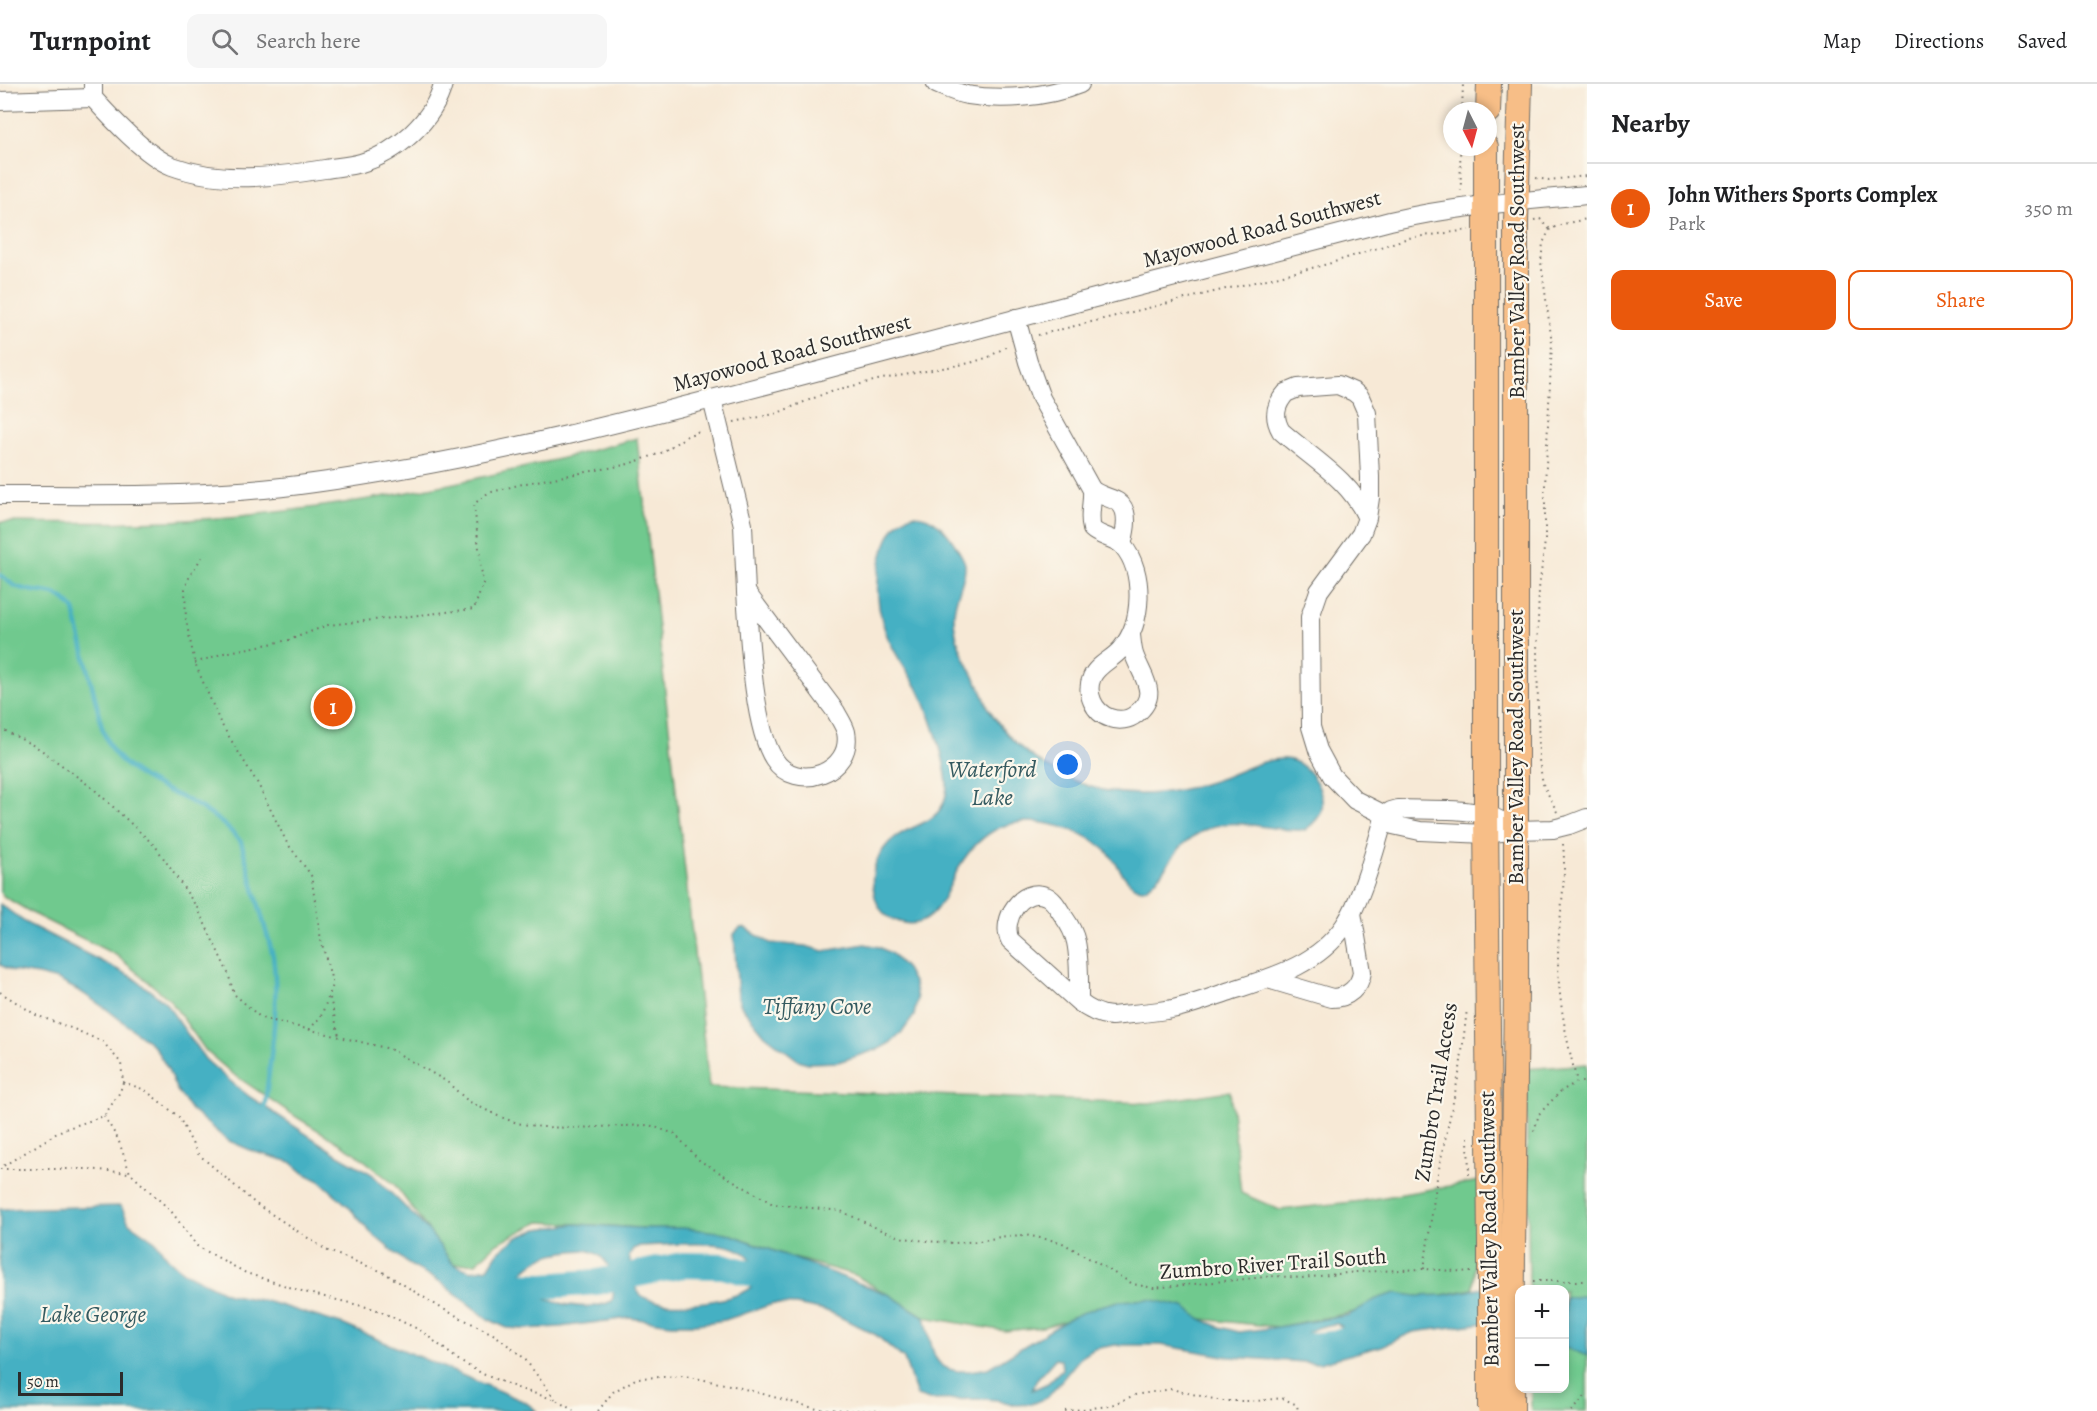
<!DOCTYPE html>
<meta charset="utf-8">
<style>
body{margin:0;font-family:Alegreya,serif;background:#f6f6f6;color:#202124}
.controls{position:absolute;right:18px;bottom:18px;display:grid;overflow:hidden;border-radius:12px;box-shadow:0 3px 9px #0003}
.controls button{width:54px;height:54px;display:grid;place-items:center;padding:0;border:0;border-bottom:2px solid #e0e0e0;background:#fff;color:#202124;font:30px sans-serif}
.compass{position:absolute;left:1443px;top:18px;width:54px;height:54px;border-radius:50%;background:#fff;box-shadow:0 3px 9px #0003;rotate:174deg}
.scale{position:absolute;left:18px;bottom:15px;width:105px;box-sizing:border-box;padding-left:6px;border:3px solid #2b2b2b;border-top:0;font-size:16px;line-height:21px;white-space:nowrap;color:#2b2b2b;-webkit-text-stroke:4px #fbf7ec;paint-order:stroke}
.you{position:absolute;left:1068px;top:681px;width:21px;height:21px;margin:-15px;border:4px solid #fff;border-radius:50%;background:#1a73e8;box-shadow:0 0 0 9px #1a73e833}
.badge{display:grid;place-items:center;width:39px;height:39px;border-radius:50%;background:#ea580c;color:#fff;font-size:20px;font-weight:700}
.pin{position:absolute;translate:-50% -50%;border:3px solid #fff;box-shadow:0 2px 6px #0006}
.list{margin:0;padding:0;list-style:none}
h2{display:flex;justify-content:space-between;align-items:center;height:78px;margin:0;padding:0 24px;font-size:26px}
h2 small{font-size:20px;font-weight:400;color:#757577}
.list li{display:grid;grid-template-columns:39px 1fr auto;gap:18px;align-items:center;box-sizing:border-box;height:90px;padding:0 24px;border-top:2px solid #e0e0e0}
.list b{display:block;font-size:22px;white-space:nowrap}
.list p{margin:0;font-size:20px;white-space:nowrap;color:#757577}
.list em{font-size:20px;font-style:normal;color:#757577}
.actions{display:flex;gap:12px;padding:18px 24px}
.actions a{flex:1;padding:14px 0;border:2px solid #ea580c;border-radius:12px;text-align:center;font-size:21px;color:#ea580c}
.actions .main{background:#ea580c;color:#fff}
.icon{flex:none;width:33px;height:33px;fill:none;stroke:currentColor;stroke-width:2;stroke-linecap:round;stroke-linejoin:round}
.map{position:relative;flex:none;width:1587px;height:1327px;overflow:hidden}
header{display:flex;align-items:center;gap:36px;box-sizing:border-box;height:84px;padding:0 30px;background:#fff;border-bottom:2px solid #e0e0e0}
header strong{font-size:28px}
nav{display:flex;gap:33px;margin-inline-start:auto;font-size:21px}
.search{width:420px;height:54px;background:#f6f6f6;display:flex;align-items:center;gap:15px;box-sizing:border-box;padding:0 21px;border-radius:12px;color:#757577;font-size:22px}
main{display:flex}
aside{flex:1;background:#fff}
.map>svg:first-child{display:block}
.green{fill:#70c98e;stroke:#4e7a5c;stroke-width:1.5}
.water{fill:#45b0c3;stroke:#386e77;stroke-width:1.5;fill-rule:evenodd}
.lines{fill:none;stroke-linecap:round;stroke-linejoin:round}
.stream{stroke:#45b0c3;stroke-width:4.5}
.river{stroke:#45b0c3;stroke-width:26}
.minor-casing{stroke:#726e67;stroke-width:20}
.major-casing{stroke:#726e67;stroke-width:26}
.path{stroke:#726e67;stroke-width:2;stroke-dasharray:1.5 4.5;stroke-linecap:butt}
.minor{stroke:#fff;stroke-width:18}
.major{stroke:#f7be87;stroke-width:24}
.major-bridge-casing{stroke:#726e67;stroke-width:26;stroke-linecap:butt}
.major-bridge{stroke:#f7be87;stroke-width:24}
.labels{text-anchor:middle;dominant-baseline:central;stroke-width:4.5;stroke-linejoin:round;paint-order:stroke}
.street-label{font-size:22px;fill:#2b2b2b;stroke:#fbf7ec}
.water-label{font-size:24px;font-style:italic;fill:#345a60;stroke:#fbf7ec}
</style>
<header>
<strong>Turnpoint</strong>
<div class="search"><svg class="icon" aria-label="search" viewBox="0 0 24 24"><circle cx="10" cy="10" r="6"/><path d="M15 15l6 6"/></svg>Search here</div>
<nav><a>Map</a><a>Directions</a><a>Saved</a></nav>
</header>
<main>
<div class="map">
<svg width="1587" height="1327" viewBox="0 0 1587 1327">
<rect width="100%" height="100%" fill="#fbf7ec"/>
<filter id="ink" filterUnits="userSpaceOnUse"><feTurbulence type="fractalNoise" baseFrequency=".0167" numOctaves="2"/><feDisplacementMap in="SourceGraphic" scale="12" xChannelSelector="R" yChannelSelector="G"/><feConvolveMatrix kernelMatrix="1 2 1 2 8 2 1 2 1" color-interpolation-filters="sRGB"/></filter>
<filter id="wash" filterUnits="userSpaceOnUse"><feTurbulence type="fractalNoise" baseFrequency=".008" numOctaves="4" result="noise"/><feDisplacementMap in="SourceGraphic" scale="24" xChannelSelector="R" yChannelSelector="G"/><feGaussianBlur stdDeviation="1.35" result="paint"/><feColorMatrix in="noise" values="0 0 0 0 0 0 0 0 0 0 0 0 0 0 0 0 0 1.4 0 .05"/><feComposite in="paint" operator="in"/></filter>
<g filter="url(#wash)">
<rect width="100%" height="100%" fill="#f7e9d6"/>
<g class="green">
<path d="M637 354 709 1003 1149 1019 1230 1007 1241 1109 1280 1126 1361 1117 1480 1097 1473 1205 1278 1243 1201 1235 1126 1221 1043 1243 1005 1247 925 1233 855 1191 790 1173 727 1149 540 1138 497 1159 476 1179 453 1180 395 1101 354 1068 298 1034 233 990 206 967 170 916 116 871 37 832 3 812 0 808V438C83 439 167 440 250 431 381 418 510 390 637 354Z"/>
<polygon points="1587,980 1587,1327 1531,1327 1531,1305 1564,1304 1564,1206 1529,1205 1526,985"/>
</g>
<g class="water">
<path d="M913 431C934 431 947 447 957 464 960 469 964 475 965 480 967 495 953 515 954 533 954 558 967 579 978 600 983 608 985 617 989 625 1009 659 1040 682 1075 697 1123 718 1176 711 1225 693 1243 686 1265 674 1285 675 1307 677 1325 704 1322 725 1320 734 1312 741 1305 746 1258 749 1227 722 1184 760 1171 772 1159 799 1143 805 1126 803 1120 783 1110 771 1088 745 1033 730 1001 743 983 751 969 766 959 783 945 808 934 853 894 836 882 831 876 820 874 808 868 784 882 759 904 748 917 741 933 737 941 724 951 707 946 689 942 671 936 648 928 624 917 603 909 590 900 578 893 564 875 532 872 489 888 455 894 443 899 434 913 431Z"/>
<path d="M0 820 26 839 132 893 165 918 205 975 224 992 250 1013 338 1071 372 1090 429 1147 453 1180 471 1187 488 1184 498 1168 516 1154 538 1145 576 1140 638 1144H683L727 1149 890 1211 925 1233C928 1245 930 1258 934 1270 942 1292 969 1288 988 1284L1072 1233 1096 1223 1119 1217 1149 1215 1184 1223 1201 1235 1220 1243 1239 1248 1271 1244 1349 1231 1376 1215 1396 1209 1417 1212 1443 1211 1485 1204 1484 1239 1413 1248 1382 1262 1319 1279 1230 1273 1161 1261H1115L1094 1265 1080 1274 1048 1313 1031 1320 1016 1321 998 1316 982 1315 929 1316 917 1312 904 1275 876 1251 830 1228 796 1221 773 1220 725 1236 697 1240H671L630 1234 560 1243 523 1245 507 1244 488 1235 439 1197 408 1180 370 1148 348 1122 320 1097 304 1089 291 1078 255 1068 227 1056 208 1040 191 1026 176 1005 168 985 154 962 109 927 81 908 58 896 38 891 13 887 0 881ZM680 1160C704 1160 744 1156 755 1182 756 1187 758 1195 755 1200 740 1219 659 1227 641 1211 631 1203 632 1183 629 1172L633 1165 640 1162ZM587 1166C591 1168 597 1169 600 1172 613 1182 616 1203 612 1217 583 1231 538 1215 512 1199 534 1172 553 1167 587 1166ZM1337 1240 1347 1245 1354 1251 1351 1259C1335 1263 1315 1262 1301 1253 1312 1244 1323 1241 1337 1240ZM1056 1274 1061 1276 1062 1285 1048 1299 1032 1306 1037 1295Z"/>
<polygon points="740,844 745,844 770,859 805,862 824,867 865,860 879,863 892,870 906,885 914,900 917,915 914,932 903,947 890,959 879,965 838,978 808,979 798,976 765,951 741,922 738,913 734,850"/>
<polygon points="121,1122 129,1139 155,1157 168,1174 182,1187 228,1210 269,1218 344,1241 525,1318 537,1327 0,1327 0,1125"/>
<polygon points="1581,1212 1587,1213 1587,1272 1565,1263 1565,1214"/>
</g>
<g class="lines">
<path class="stream" d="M0 491C5 494 10 499 15 502 40 513 54 500 74 526L102 643C105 653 109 663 116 671 134 693 162 704 187 716 208 727 226 740 241 758L273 872C280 924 270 976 264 1028"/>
<g class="river">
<polyline points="483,1208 502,1201 544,1202 597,1198 683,1181 723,1182 789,1200"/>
<polyline points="1293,1263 1331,1260 1385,1242"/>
</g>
</g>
</g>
<g filter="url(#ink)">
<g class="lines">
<defs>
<g id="minor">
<path d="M93 0V14C112 35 146 72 172 82 221 100 275 93 325 85 337 83 350 82 361 79 397 69 434 36 443 0"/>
<path d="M936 0C946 4 957 9 967 11 1002 17 1048 13 1080 0"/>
<polyline points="0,17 93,14"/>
<path d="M1016 234 1028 278 1041 314 1092 406C1093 420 1088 432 1092 445 1100 453 1116 454 1123 462 1145 488 1143 540 1121 565 1113 575 1097 581 1092 593 1085 609 1094 629 1110 634 1119 637 1129 636 1136 630 1160 611 1143 594 1135 573 1132 566 1132 558 1131 551"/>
<polyline points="712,315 743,441 746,508"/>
<path d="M1092 406C1100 412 1112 414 1118 418 1131 427 1125 449 1122 461"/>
<path d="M0 411C105 411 210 414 314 399 501 373 683 323 864 275 1039 228 1215 183 1390 137 1455 122 1521 117 1587 111"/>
<path d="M1367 434C1350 395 1311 374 1281 347 1273 333 1275 321 1286 309L1298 304 1338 301 1354 308 1360 313 1367 329 1370 393V414L1367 434 1361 450 1319 507 1310 533 1311 643 1318 666 1332 692 1355 716 1385 731 1393 741 1420 747 1486 750 1516 746 1553 745 1569 741 1587 734"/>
<path d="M746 508 836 628C839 634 844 641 846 648 854 688 796 710 774 675 753 643 749 548 746 508Z"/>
<path d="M1385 731 1391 727 1398 725C1424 726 1463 724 1487 731 1498 734 1507 740 1516 746"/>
<path d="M1268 895 1332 914C1348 914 1360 903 1362 888L1352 829"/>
<path d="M1079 918C1079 899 1080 877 1076 858 1074 849 1069 840 1064 833 1059 826 1054 815 1046 812 1022 802 1000 836 1010 856L1079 918C1089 926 1099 931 1111 932 1129 930 1148 929 1166 926 1187 923 1207 915 1227 908 1270 894 1317 882 1344 842 1362 816 1376 762 1385 731"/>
</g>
<g id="major">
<polyline points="1488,27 1489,0"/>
<polyline points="1486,63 1486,730 1490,1163"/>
<polyline points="1513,1168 1516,904 1516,139 1520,0"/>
</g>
</defs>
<use href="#minor" class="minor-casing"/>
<use href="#major" class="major-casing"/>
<g class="path">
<polyline points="1462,27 1463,0"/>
<polyline points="1460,63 1461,107"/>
<polyline points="1536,94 1549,96 1587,92"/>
<polyline points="1534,136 1540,135 1550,145"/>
<polyline points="1038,251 1328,180 1408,154 1469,146"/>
<polyline points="734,338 775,330 831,307 882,295 970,279 989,273 1007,262"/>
<polyline points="202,473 190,491 185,505 186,537 195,579 220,638 258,700 287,759 311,791 321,856 333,901 321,932 309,946"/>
<polyline points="195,579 224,569 289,556 328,541 474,525 483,500 474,420 488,409 526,399 625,381 661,369 687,352 702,346"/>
<polyline points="0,644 40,665 95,706 156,763 198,825 228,889 234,910 261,934 390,965 446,997 468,1017 498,1032 517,1039 541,1043 575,1044 649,1041 675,1050 700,1077 773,1120 841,1127 883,1147 904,1154 926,1157 955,1159 979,1157 1006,1152 1025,1151 1061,1158 1133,1200 1153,1204 1275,1192 1302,1194 1356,1188 1424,1185 1471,1188"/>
<polyline points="1557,728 1543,700 1539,676 1537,567 1539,505 1545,457 1545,402 1552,259 1541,178 1543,159 1550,145 1563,140 1587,135"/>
<path d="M1563 760C1567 799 1558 836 1558 875 1558 917 1567 957 1577 998"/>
<polyline points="0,908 36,931 76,946 103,958 121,979 123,998 120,1008 104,1032 62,1046 0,1084"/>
<polyline points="330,914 339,952"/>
<polyline points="123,998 145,1006 179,1033 197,1069 256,1120 328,1167 383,1188 441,1224 495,1251 524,1274 555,1315"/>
<polyline points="104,1032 118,1055 130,1089 171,1127 197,1162 246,1189 308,1209 375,1225 420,1246 461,1278 485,1291 520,1305 556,1316 574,1327"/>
<polyline points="1534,1047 1539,1030 1561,1007 1577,998 1587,998"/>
<polyline points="1468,1053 1469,1092"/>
<polyline points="0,1085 88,1085 129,1089"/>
<polyline points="1424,1185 1437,1094 1460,985 1467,925"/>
<polyline points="1533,1197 1587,1197"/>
<polyline points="598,1327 613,1308 637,1294 685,1292 734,1302 817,1325 881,1327"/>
<polyline points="1065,1327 1109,1322 1135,1311 1171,1305 1222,1317 1257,1317 1282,1314 1297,1321 1298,1327"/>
<polyline points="1571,1327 1587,1311"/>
</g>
<use href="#minor" class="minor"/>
<use href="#major" class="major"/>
<defs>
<g id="major-bridge">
<polyline points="1490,1163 1490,1325"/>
<polyline points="1512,1327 1513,1168"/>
</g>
</defs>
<use href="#major-bridge" class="major-bridge-casing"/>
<use href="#major-bridge" class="major-bridge"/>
</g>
</g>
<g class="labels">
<g class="street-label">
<text transform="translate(1262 145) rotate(-15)">Mayowood Road Southwest</text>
<text transform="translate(1517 177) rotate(-90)">Bamber Valley Road Southwest</text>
<text transform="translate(792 269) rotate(-15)">Mayowood Road Southwest</text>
<text transform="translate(1516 663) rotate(-90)">Bamber Valley Road Southwest</text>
<text transform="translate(1436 1008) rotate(-81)">Zumbro Trail Access</text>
<text transform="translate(1489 1145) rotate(-91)">Bamber Valley Road Southwest</text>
<text transform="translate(1273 1180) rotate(-4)">Zumbro River Trail South</text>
</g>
<g class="water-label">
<text x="992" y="685">Waterford<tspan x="992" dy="28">Lake</tspan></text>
<text x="817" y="922">Tiffany Cove</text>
<text x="93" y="1230">Lake George</text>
</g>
</g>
</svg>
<div class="controls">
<button>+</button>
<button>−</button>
</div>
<svg class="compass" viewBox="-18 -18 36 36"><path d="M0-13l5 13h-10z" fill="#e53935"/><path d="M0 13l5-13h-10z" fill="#757577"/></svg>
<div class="scale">50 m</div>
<div class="you"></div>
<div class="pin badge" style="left:333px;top:623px">1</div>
</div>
<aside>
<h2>Nearby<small></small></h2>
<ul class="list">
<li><span class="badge">1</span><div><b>John Withers Sports Complex</b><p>Park</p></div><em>350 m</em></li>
</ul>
<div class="actions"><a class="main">Save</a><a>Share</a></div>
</aside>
</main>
